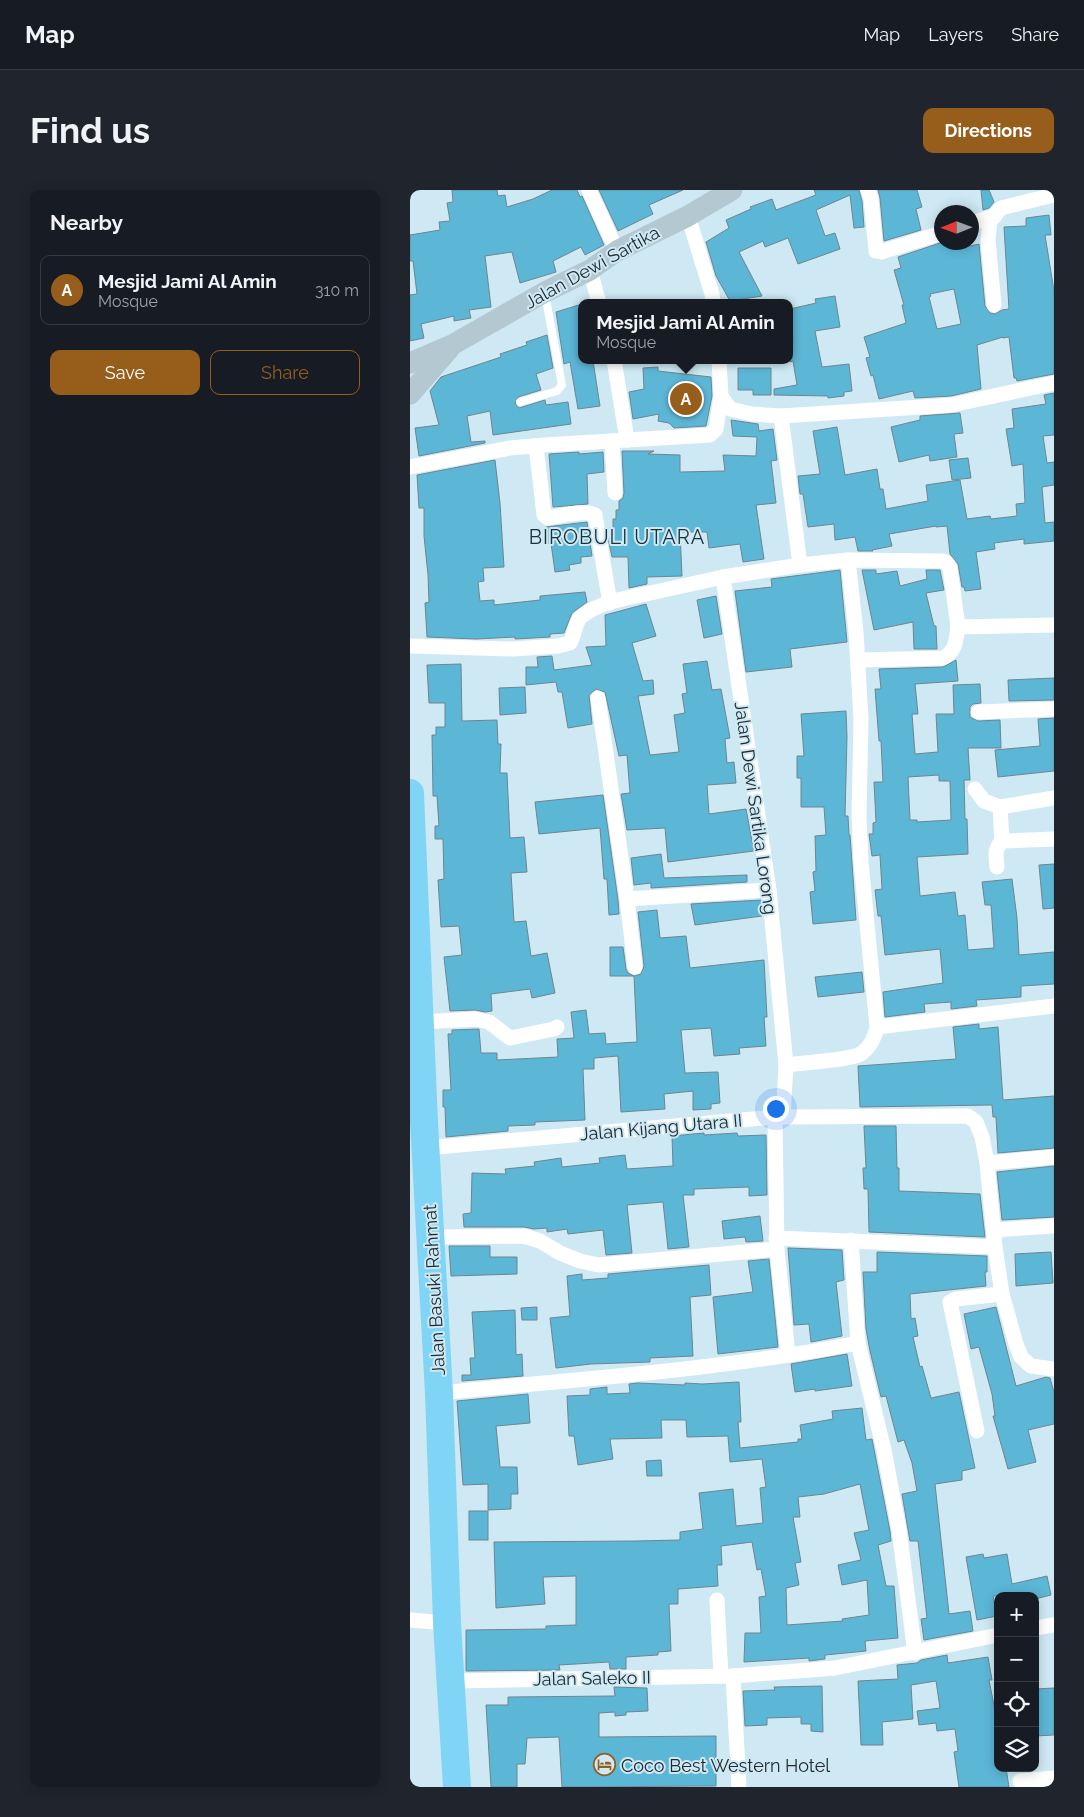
<!DOCTYPE html>
<meta charset="utf-8">
<style>
body{margin:0;font-family:Raleway,sans-serif;background:#20242c;color:#f1f3f6}
.controls{position:absolute;right:15px;bottom:15px;display:grid;overflow:hidden;border-radius:10px;box-shadow:0 2px 12px #0003}
.controls button{width:45px;height:45px;display:grid;place-items:center;padding:0;border:0;border-bottom:1px solid #363941;background:#171b24;color:#f1f3f6;font:25px sans-serif}
.compass{position:absolute;left:524px;top:15px;width:45px;height:45px;border-radius:50%;background:#171b24;box-shadow:0 2px 12px #0003;rotate:269deg}
.you{position:absolute;left:365px;top:918px;width:18px;height:18px;margin:-12px;border:4px solid #fff;border-radius:50%;background:#1a73e8;box-shadow:0 0 0 8px #1a73e833}
.badge{display:grid;place-items:center;width:32px;height:32px;border-radius:50%;background:#975e1b;color:#fff;font-size:16px;font-weight:700}
.pin{position:absolute;translate:-50% -50%;border:2px solid #fff;box-shadow:0 1px 5px #0006}
.popup{position:absolute;left:168px;top:109px;width:215px;height:65px;box-sizing:border-box;display:grid;place-content:center;border-radius:10px;background:#171b24;filter:drop-shadow(0 1px 4px #0005);font-size:16px;white-space:nowrap;color:#9ea1a6}
.popup b{font-size:19px;color:#f1f3f6}
.popup::after{content:'';position:absolute;left:50%;top:100%;margin-left:-10px;border:10px solid transparent;border-top-color:#171b24}
.list{margin:0;padding:0;list-style:none}
h2{display:flex;justify-content:space-between;align-items:center;height:65px;margin:0;padding:0 20px;font-size:21px}
h2 small{font-size:16px;font-weight:400;color:#9ea1a6}
.list li{display:grid;grid-template-columns:32px 1fr auto;gap:15px;align-items:center;box-sizing:border-box;height:70px;margin:0 10px 10px;padding:0 10px;border:1px solid #363941;border-radius:10px}
.list b{display:block;font-size:19px;white-space:nowrap}
.list p{margin:0;font-size:16px;white-space:nowrap;color:#9ea1a6}
.list em{font-size:16px;font-style:normal;color:#9ea1a6}
.actions{display:flex;gap:10px;padding:15px 20px}
.actions a{flex:1;padding:11px 0;border:1px solid #975e1b;border-radius:10px;text-align:center;font-size:18px;color:#975e1b}
.actions .main{background:#975e1b;color:#fff}
.icon{flex:none;width:28px;height:28px;fill:none;stroke:currentColor;stroke-width:2;stroke-linecap:round;stroke-linejoin:round}
.map{position:relative;flex:none;width:644px;height:1597px;overflow:hidden;border-radius:10px}
header{display:flex;align-items:center;gap:30px;box-sizing:border-box;height:70px;padding:0 25px;background:#171b24;border-bottom:1px solid #363941}
header strong{font-size:24px}
nav{display:flex;gap:28px;margin-inline-start:auto;font-size:18px}
.intro{display:flex;align-items:center;justify-content:space-between;box-sizing:border-box;height:120px;padding:0 30px}
h1{margin:0;font-size:35px}
.button{padding:12px 22px;border-radius:10px;background:#975e1b;color:#fff;font-size:18px;font-weight:700}
main{display:flex;gap:30px;padding:0 30px}
aside{flex:1;background:#171b24;border-radius:10px;box-shadow:0 2px 12px #0003}
.map>svg:first-child{display:block}
.building{fill:#5cb6d6;stroke:#6d8690;fill-rule:evenodd}
.lines{fill:none;stroke-linecap:round;stroke-linejoin:round}
.lane{stroke:#fff;stroke-width:8}
.street{stroke:#fff;stroke-width:15}
.secondary{stroke:#b3c8d1;stroke-width:21}
.highway{stroke:#80d5f6;stroke-width:28}
.labels{text-anchor:middle;dominant-baseline:central;stroke-width:4;stroke-linejoin:round;paint-order:stroke}
.street-label{font-size:18px;fill:#212b2f;stroke:#cee9f4}
.poi-label{font-size:18px;fill:#212b2f;stroke:#cee9f4;text-anchor:start}
.quarter-label{font-size:20px;letter-spacing:1px;fill:#1b313a;stroke:#cee9f4}
</style>
<header>
<strong>Map</strong>
<nav><a>Map</a><a>Layers</a><a>Share</a></nav>
</header>
<div class="intro"><h1>Find us</h1><a class="button">Directions</a></div>
<main>
<aside>
<h2>Nearby<small></small></h2>
<ul class="list">
<li><span class="badge">A</span><div><b>Mesjid Jami Al Amin</b><p>Mosque</p></div><em>310 m</em></li>
</ul>
<div class="actions"><a class="main">Save</a><a>Share</a></div>
</aside>
<div class="map">
<svg width="644" height="1597" viewBox="0 0 644 1597">
<rect width="100%" height="100%" fill="#cee9f4"/>
<g class="building">
<polygon points="42,0 87,0 88,6 95,5 97,17 123,9 142,0 167,0 170,7 172,6 194,55 175,65 171,57 143,71 146,82 110,93 102,62 75,66 81,117 59,120 61,128 44,131 44,126 11,134 14,148 0,151 0,105 7,104 3,71 0,71 0,45 30,40 29,32 40,31 37,13 43,12"/>
<polygon points="189,0 273,0 239,15 243,24 208,41"/>
<polygon points="404,0 449,0 452,11 454,37 444,38 440,5 406,20 415,46 425,43 430,59 388,74 378,48 355,57 353,51 329,62 352,106 320,111 306,86 296,52 319,38 316,30 341,19 340,17 362,9 366,20 406,5"/>
<polygon points="468,0 507,0 512,17 506,19 511,40 474,51 470,8"/>
<polygon points="571,0 579,0 584,12 579,18 573,20"/>
<path d="M639 25 641 45H635L644 101V184L607 191 606 188H604L599 147 593 148V147L567 155 571 199 541 206 505 208 503 201 469 209 463 185 461 186 456 168 460 167 454 147 496 133 492 115H494L484 80 491 78 488 67 533 52H544L546 59 569 54 575 116 580 123 585 124 592 120 599 119 594 37 616 36V28ZM544 99 551 134 527 139 519 107 521 106 520 104Z"/>
<polygon points="425,106 430,137 405,141 412,177 439,174 442,201 434,202 434,206 418,208 418,206 364,205 364,199 387,195 383,171 380,172 380,150 383,150 380,137 380,119 406,113 405,109"/>
<polygon points="172,114 172,172 183,171 190,216 168,219 160,172 154,174 146,122"/>
<polygon points="137,145 143,178 126,184 131,200 108,207 105,213 109,218 135,210 136,215 158,212 161,234 83,245 80,221 57,226 61,252 75,251 75,253 9,266 5,238 29,235 20,201 31,187 91,167 90,164 117,155 116,152"/>
<polygon points="248,177 248,181 301,187 302,206 296,236 264,238 259,233 248,231 249,224 223,229 219,202 234,199 233,178"/>
<polygon points="328,178 361,178 361,205 343,205 343,200 328,200"/>
<polygon points="644,203 644,245 633,246 637,273 644,272 644,295 632,297 635,333 644,332 644,351 614,354 614,349 584,353 585,359 566,362 571,399 555,401 554,397 552,397 548,374 540,364 537,336 526,337 526,336 479,344 482,356 462,360 463,361 448,361 445,347 425,350 424,334 398,337 393,304 390,304 388,286 410,284 403,241 427,237 435,285 467,279 470,299 473,299 476,319 518,311 516,295 550,290 557,329 580,326 581,329 607,326 606,314 615,313 613,274 602,276 596,239 604,238 602,219 636,214 634,205"/>
<polygon points="550,223 553,243 544,244 547,267 520,271 519,265 489,272 481,237 510,230 510,226"/>
<polygon points="321,230 348,234 349,241 363,239 367,270 361,271 366,313 346,315 354,369 333,372 330,354 299,358 297,342 270,342 272,386 237,387 237,394 219,398 218,367 202,367 198,348 203,348 203,329 206,329 206,320 209,320 209,311 213,308 214,303 212,261 244,261 238,264 270,265 270,282 315,281 313,265 346,266 347,247 323,246"/>
<polygon points="169,262 169,264 193,262 194,282 177,284 178,314 143,317 139,264"/>
<polygon points="558,268 561,288 542,290 539,270"/>
<polygon points="85,270 90,313 94,377 73,378 74,391 68,392 70,411 84,410 84,415 130,410 130,406 175,402 177,412 162,423 154,443 140,444 140,447 105,449 105,447 66,449 17,447 15,413 19,412 18,385 14,346 14,318 9,318 7,285"/>
<polygon points="177,332 182,366 171,367 171,373 159,375 160,380 145,382 141,353 137,353 136,337"/>
<polygon points="430,380 437,452 380,459 382,477 336,482 325,401 362,397 361,389"/>
<polygon points="452,380 466,380 466,384 487,381 490,396 517,389 516,380 530,380 534,400 516,403 524,436 526,436 527,459 504,459 503,432 464,440"/>
<polygon points="306,406 312,444 294,448 287,410"/>
<polygon points="236,414 246,446 222,453 233,491 243,490 244,504 228,506 240,565 269,562 264,525 275,523 272,504 277,503 273,474 297,471 302,500 311,499 320,548 315,549 317,573 324,572 326,593 297,595 299,624 336,619 344,661 258,672 255,638 217,640 211,604 220,603 217,565 209,566 195,502 186,499 179,505 182,534 158,538 152,502 148,502 146,492 116,495 116,477 128,477 127,467 142,466 144,480 182,475 176,457 196,456 195,425"/>
<path d="M546 470 548 491 505 494 508 524H502L505 564 528 562 526 524H544L543 495 570 494 571 513 563 514 560 517V527L568 531 590 530 591 558H558L560 590H554L555 629H557L558 664 507 667 510 706 545 702 548 726 555 725 558 760 584 758 581 715H575L572 692 602 689 607 728 609 765 644 762V794L611 796V807L566 810 567 816 541 819V812L514 814 515 822 475 827 473 802 533 793 530 759 475 765 471 726H468L465 700 472 699 470 665 462 666 459 644H463V633L466 632 464 592H473L471 551H469L465 499H471L469 479 533 477ZM529 585V591H540L541 630 507 632V630H500L498 587Z"/>
<polygon points="51,474 52,531 87,530 88,554 91,554 90,583 97,583 100,648 114,647 117,682 101,683 104,732 116,731 121,766 137,763 145,803 122,808 120,799 81,804 82,821 75,822 65,820 40,821 34,767 52,765 49,736 31,737 28,690 34,689 33,649 25,649 25,636 29,636 27,606 23,606 22,545 26,545 26,537 35,537 35,513 19,513 17,475"/>
<polygon points="644,488 644,510 599,511 598,490"/>
<polygon points="115,497 116,523 90,525 89,498"/>
<polygon points="436,521 437,547 435,626 438,626 439,645 440,645 446,730 403,734 400,702 405,701 403,682 406,681 405,646 416,645 414,617 391,617 391,588 387,588 387,566 394,566 391,524"/>
<polygon points="644,528 644,581 588,587 585,560 630,556 628,529"/>
<polygon points="193,605 208,710 209,724 199,725 197,689 194,689 190,638 129,644 125,612"/>
<polygon points="251,664 254,688 337,685 337,692 241,698 241,693 224,695 221,668"/>
<polygon points="644,674 644,718 633,719 629,675"/>
<polygon points="351,710 352,726 285,735 281,714"/>
<polygon points="247,720 250,748 276,746 280,778 354,770 357,827 354,827 356,856 329,858 330,864 304,866 301,838 271,840 275,883 308,882 310,913 301,914 301,919 283,920 283,901 254,904 255,919 211,922 208,866 184,868 184,879 173,879 175,930 125,932 125,935 98,936 98,941 36,947 35,917 33,917 33,900 41,900 38,844 42,844 42,840 69,839 71,863 87,863 87,870 148,867 147,849 164,848 161,822 176,820 179,844 195,843 196,854 227,852 224,786 231,784 234,776 228,722"/>
<polygon points="200,757 213,757 216,779 218,783 224,786 200,786"/>
<polygon points="452,782 454,802 408,807 405,787"/>
<polygon points="569,834 569,839 588,837 593,910 644,906 644,958 588,963 586,927 583,927 582,915 450,917 448,876 546,869 543,837"/>
<polygon points="454,936 486,936 487,978 489,978 489,1001 570,1004 575,1047 459,1042 458,999 454,999 453,978 456,978"/>
<polygon points="294,943 294,945 327,943 328,946 356,945 357,1005 339,1006 339,997 284,999 284,1005 273,1005 279,1057 258,1059 253,1012 217,1015 222,1063 196,1065 193,1040 158,1044 157,1039 137,1042 137,1038 124,1039 114,1037 54,1037 53,1024 61,1023 62,983 96,984 95,979 125,976 124,972 151,968 152,977 190,973 189,968 215,965 217,979 263,976 262,946"/>
<polygon points="644,976 644,1027 592,1030 587,982"/>
<polygon points="350,1026 353,1051 336,1052 335,1047 314,1049 312,1031"/>
<polygon points="39,1056 80,1056 80,1067 107,1067 107,1084 41,1086"/>
<polygon points="378,1058 432,1060 434,1090 426,1092 432,1146 401,1152 399,1134 384,1135"/>
<polygon points="467,1062 577,1066 577,1082 575,1082 576,1096 500,1104 501,1129 505,1128 508,1146 503,1147 510,1177 512,1176 521,1208 549,1202 565,1278 552,1281 552,1290 525,1294 539,1424 560,1421 563,1441 514,1450 511,1429 517,1428 508,1351 500,1351 492,1304 507,1301 502,1273 494,1250 488,1252 476,1206 471,1207 460,1161 456,1139 453,1082 467,1082"/>
<polygon points="641,1062 643,1093 606,1096 605,1064"/>
<polygon points="359,1069 368,1157 308,1164 303,1107 343,1102 338,1071"/>
<polygon points="299,1075 301,1105 280,1107 283,1166 240,1168 240,1172 181,1174 146,1178 140,1128 160,1126 157,1086 172,1084 172,1090 198,1088 198,1084"/>
<polygon points="127,1117 127,1130 112,1130 111,1118"/>
<polygon points="586,1117 606,1196 636,1187 640,1188 644,1202 644,1234 618,1240 626,1272 598,1279 583,1226 585,1226 582,1204 569,1157 561,1159 554,1124"/>
<polygon points="105,1120 106,1165 112,1164 113,1186 52,1191 52,1185 61,1185 60,1168 65,1168 62,1122"/>
<polygon points="437,1164 442,1196 405,1201 405,1199 385,1202 381,1174"/>
<path d="M329 1192 331 1232H328L330 1258 388 1252V1249H392L390 1235 423 1229 422 1221 452 1218 456 1250 462 1249 480 1341 481 1351 468 1355 476 1396H484L488 1448 455 1451 456 1461 415 1465V1469L399 1471V1468L334 1472 335 1443H351L349 1407 356 1406 351 1379 347 1380 342 1352 311 1356 312 1375H307L308 1396 268 1399V1414H259L261 1461 248 1462V1465L216 1467V1479H200L199 1472 149 1475 150 1480 56 1481V1440L136 1439V1436L166 1435V1386L133 1387 135 1414 86 1418 84 1352 225 1351 270 1350V1342L293 1339 289 1303 323 1299 326 1336 353 1333 350 1298 356 1297 352 1269 320 1272 318 1246 277 1247 276 1230H251L252 1248 200 1249 203 1269 168 1275 164 1246H159L157 1206 180 1205V1199L197 1197V1204L220 1203 219 1194 227 1193 275 1195V1193L292 1194ZM450 1294 459 1340 444 1343 451 1370 428 1375 432 1395 457 1390 459 1425 432 1429 433 1431 377 1435 376 1398 389 1395 385 1373 391 1372 383 1327H390L388 1307 414 1304Z"/>
<polygon points="118,1204 120,1233 86,1236 90,1277 107,1277 108,1304 101,1304 101,1319 78,1320 78,1294 53,1295 47,1211"/>
<polygon points="251,1270 252,1286 237,1286 236,1271"/>
<rect x="59" y="1321" width="19" height="29"/>
<polygon points="573,1364 574,1368 597,1364 602,1394 637,1386 641,1405 625,1409 625,1406 583,1406 587,1426 567,1430 556,1367"/>
<polygon points="537,1465 538,1473 578,1467 582,1490 579,1490 588,1536 588,1578 596,1578 599,1597 549,1597 544,1562 548,1561 545,1539 527,1541 526,1533 509,1535 507,1521 530,1518 526,1491 501,1495 503,1529 472,1532 473,1555 451,1555 448,1491 488,1489 487,1475 507,1473 511,1470"/>
<polygon points="412,1496 413,1542 401,1541 401,1534 391,1534 391,1527 357,1528 357,1535 335,1536 333,1501 365,1500 364,1497"/>
<polygon points="204,1497 237,1498 238,1521 216,1522 216,1525 205,1526 205,1522 189,1523 189,1547 306,1546 306,1596 152,1597 149,1547 117,1548 115,1574 107,1574 107,1597 81,1597 76,1515 98,1515 98,1507 205,1506"/>
<polygon points="644,1498 644,1545 625,1546 625,1499"/>
</g>
<g class="lines">
<polyline class="lane" points="110,212 147,201 152,195 135,104"/>
<g class="street">
<polyline points="179,0 207,61"/>
<polyline points="458,0 461,9 466,61 471,62 532,43"/>
<polyline points="278,26 302,104 303,113"/>
<polyline points="562,33 585,26"/>
<polyline points="180,80 189,113"/>
<polyline points="584,115 578,50 580,31 591,18 644,5"/>
<polyline points="204,170 217,250"/>
<polyline points="309,170 311,206 320,219 342,224 371,226 542,215 644,193"/>
<polyline points="371,226 390,375"/>
<polyline points="202,251 205,303"/>
<path d="M126 256 134 325 138 328C150 326 175 319 185 325L200 413"/>
<polyline points="0,277 100,258 134,255 300,245 306,239 311,206"/>
<polyline points="438,370 446,442 451,530 449,625 451,672 467,837"/>
<path d="M0 456 103 459 148 456 160 453C165 445 165 431 172 426 191 411 222 407 245 402 267 397 290 392 313 387"/>
<path d="M448 470 533 468C546 462 546 449 548 437L644 435"/>
<polyline points="188,508 217,709 359,700"/>
<polyline points="568,522 644,519"/>
<polyline points="565,599 574,611 590,617 644,608"/>
<polyline points="590,617 592,651"/>
<path d="M587 677C586 666 584 659 592 651L644 649"/>
<polyline points="217,709 225,777"/>
<polyline points="10,832 65,829 79,832 100,848 144,839 147,837"/>
<path d="M376 875C389 873 444 870 452 863 461 856 465 848 467 837L644 816"/>
<polyline points="365,927 367,1059 378,1165"/>
<polyline points="373,927 376,875 359,700 313,387 390,375 438,370 533,371 537,373 540,378 548,437"/>
<polyline points="16,958 365,927 558,926 566,932 572,947 577,973 585,1057 592,1104 606,1154 611,1167 621,1176 644,1179"/>
<polyline points="577,973 644,967"/>
<polyline points="584,1040 644,1036"/>
<polyline points="21,1047 114,1046 130,1051 150,1063 170,1071 189,1075 367,1059"/>
<polyline points="366,1048 585,1057"/>
<polyline points="441,1050 448,1153"/>
<path d="M29 1203C169 1189 310 1180 448 1153L474 1260 489 1340 505 1463"/>
<polyline points="567,1241 540,1112 546,1109 592,1104"/>
<polyline points="307,1410 311,1486"/>
<polyline points="0,1430 37,1433"/>
<polyline points="625,1438 644,1435"/>
<polyline points="323,1486 329,1597"/>
<polyline points="41,1491 323,1486 425,1478 588,1445"/>
<polyline points="610,1591 644,1588"/>
</g>
<g class="secondary">
<polyline points="0,173 42,155 135,102 180,80 207,61 278,26 322,0"/>
<polyline points="0,204 39,159"/>
</g>
<polyline class="highway" points="0,603 14,932 29,1203 37,1433 47,1597"/>
</g>
<defs>
<symbol id="hotel-ring" viewBox="-11 -11 22 22"><circle r="9.5" fill="#cee9f4" stroke="#975e1b" stroke-width="1.5"/><path d="M-6-4.5h1.5V1H6V5H4.5V3h-9V5H-6ZM-4 0a1.8 1.8 0 1 1 3.6 0ZM.5 0V-2.5h3Q6-2.5 6 0Z" fill="#975e1b"/></symbol>
</defs>
<g fill-rule="evenodd">
<use href="#hotel-ring" x="182" y="1562" width="25" height="25"/>
</g>
<g class="labels">
<g class="street-label">
<text transform="translate(182 77) rotate(-29)">Jalan Dewi Sartika</text>
<text transform="translate(346 618) rotate(82)">Jalan Dewi Sartika Lorong</text>
<text transform="translate(251 937) rotate(-5)">Jalan Kijang Utara II</text>
<text transform="translate(24 1100) rotate(-93)">Jalan Basuki Rahmat</text>
<text transform="translate(182 1488) rotate(-1)">Jalan Saleko II</text>
</g>
<g class="poi-label">
<text x="211" y="1575">Coco Best Western Hotel</text>
</g>
<g class="quarter-label">
<text x="207" y="347">BIROBULI UTARA</text>
</g>
</g>
</svg>
<div class="controls">
<button>+</button>
<button>−</button>
<button><svg class="icon" aria-label="locate" viewBox="0 0 24 24"><circle cx="12" cy="12" r="6"/><path d="M12 2v4M12 18v4M2 12h4M18 12h4"/></svg></button>
<button><svg class="icon" aria-label="layers" viewBox="0 0 24 24"><path d="M12 4l9 5-9 5-9-5zM3 14l9 5 9-5"/></svg></button>
</div>
<svg class="compass" viewBox="-18 -18 36 36"><path d="M0-13l5 13h-10z" fill="#e53935"/><path d="M0 13l5-13h-10z" fill="#9ea1a6"/></svg>
<div class="you"></div>
<div class="pin badge" style="left:276px;top:209px">A</div>
<div class="popup"><b>Mesjid Jami Al Amin</b>Mosque</div>
</div>
</main>
